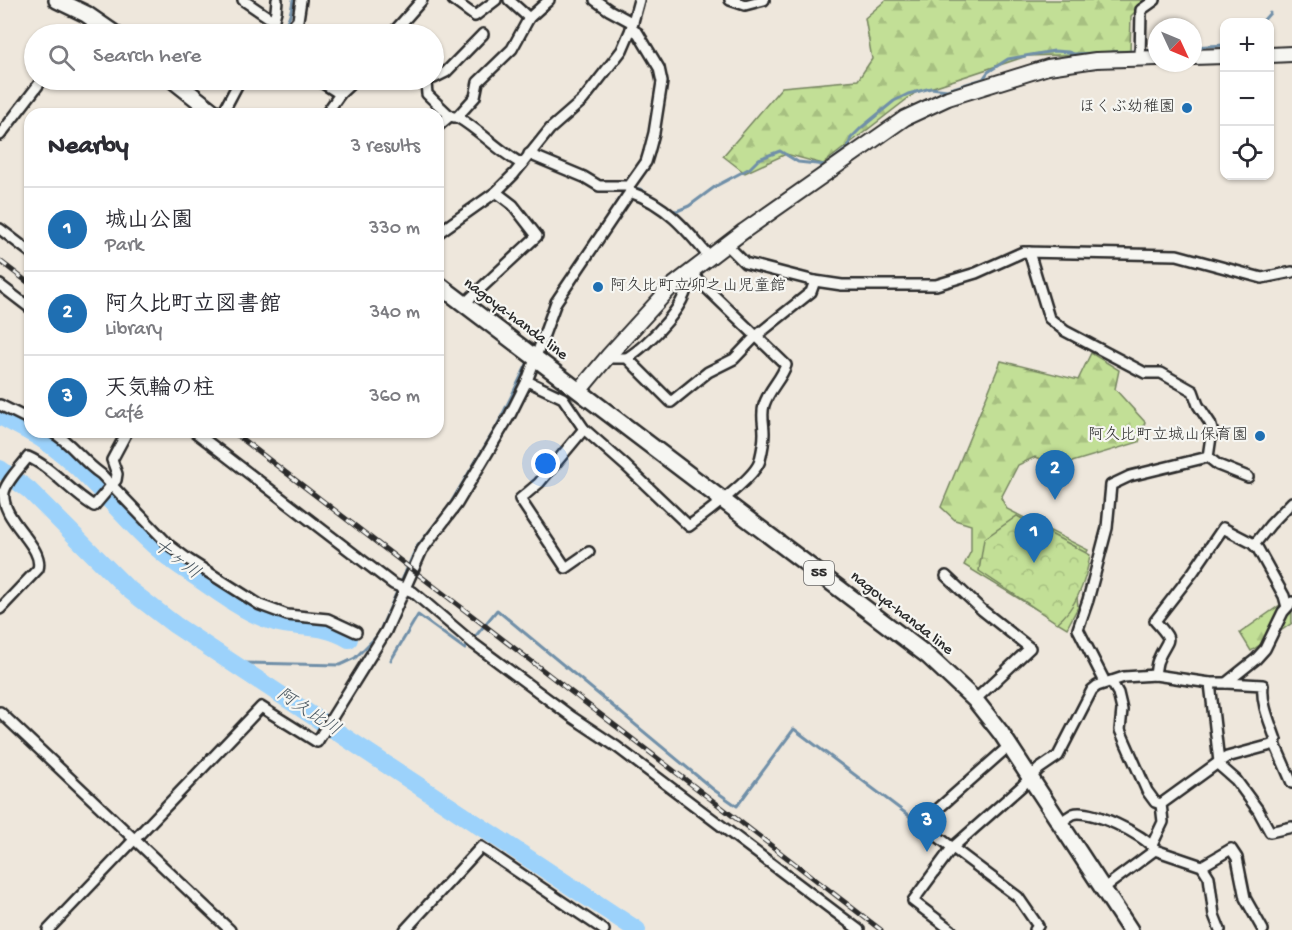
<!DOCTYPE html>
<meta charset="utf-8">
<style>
body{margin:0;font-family:"Gochi Hand","Klee One",sans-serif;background:#f7f7f7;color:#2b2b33}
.controls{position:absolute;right:18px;top:18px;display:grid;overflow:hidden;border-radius:12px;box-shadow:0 2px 4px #0004}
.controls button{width:54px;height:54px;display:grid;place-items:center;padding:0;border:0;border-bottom:2px solid #e1e1e2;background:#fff;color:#2b2b33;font:30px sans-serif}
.compass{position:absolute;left:1148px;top:18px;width:54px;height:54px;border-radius:50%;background:#fff;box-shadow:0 2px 4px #0004;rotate:134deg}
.you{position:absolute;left:546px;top:464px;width:21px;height:21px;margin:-15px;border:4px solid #fff;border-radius:50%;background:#1a73e8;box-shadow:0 0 0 9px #1a73e833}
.badge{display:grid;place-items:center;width:39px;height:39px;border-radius:50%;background:#1f6fb2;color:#fff;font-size:20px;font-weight:700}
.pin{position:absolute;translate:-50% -50px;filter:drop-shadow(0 2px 3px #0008)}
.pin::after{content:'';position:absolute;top:32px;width:21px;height:18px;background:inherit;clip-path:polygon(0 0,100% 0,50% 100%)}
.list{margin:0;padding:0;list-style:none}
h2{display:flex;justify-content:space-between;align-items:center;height:78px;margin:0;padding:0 24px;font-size:26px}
h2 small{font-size:20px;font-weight:400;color:#7c7c81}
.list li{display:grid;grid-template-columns:39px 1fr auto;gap:18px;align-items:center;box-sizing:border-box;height:84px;padding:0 24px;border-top:2px solid #e1e1e2}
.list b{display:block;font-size:22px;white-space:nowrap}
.list p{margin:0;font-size:20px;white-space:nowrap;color:#7c7c81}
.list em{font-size:20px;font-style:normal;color:#7c7c81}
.icon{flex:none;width:33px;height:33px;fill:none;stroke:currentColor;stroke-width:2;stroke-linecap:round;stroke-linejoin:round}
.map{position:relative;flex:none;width:1292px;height:930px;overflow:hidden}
.search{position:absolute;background:#fff;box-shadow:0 2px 4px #0004;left:24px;top:24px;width:420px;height:66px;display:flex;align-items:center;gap:15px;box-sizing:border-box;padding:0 21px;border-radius:33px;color:#7c7c81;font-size:22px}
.panel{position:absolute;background:#fff;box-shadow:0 2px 4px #0004;left:24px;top:108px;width:420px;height:330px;border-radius:18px}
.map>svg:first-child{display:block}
.forest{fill:url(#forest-firs);stroke:#768560;stroke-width:1.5}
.park{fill:url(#park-crowns);stroke:#768560;stroke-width:1.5}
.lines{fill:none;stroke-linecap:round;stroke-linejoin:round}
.stream{stroke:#6f8fa8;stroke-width:3}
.river{stroke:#9cd2fb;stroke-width:18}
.street-casing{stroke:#2b2b2b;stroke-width:14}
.secondary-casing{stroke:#2b2b2b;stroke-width:18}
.primary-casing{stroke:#2b2b2b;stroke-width:20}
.street{stroke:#f6f6f2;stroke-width:9}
.secondary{stroke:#f6f6f2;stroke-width:14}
.primary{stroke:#f6f6f2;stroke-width:15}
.rail-casing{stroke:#2b2b2b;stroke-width:5}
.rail{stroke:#f6f6f2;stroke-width:3;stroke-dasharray:9;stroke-linecap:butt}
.poi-dot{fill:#1f6fb2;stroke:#f6f6f2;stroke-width:2}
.labels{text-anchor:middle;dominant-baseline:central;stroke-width:4.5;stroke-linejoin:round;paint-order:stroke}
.shield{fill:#f6f6f2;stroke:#686867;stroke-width:1.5}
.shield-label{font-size:15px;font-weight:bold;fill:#2b2b2b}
.poi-label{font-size:16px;fill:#2b2b2b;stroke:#f6f6f2;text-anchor:end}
.street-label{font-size:16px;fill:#2b2b2b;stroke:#f6f6f2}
.water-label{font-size:18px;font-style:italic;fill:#47555f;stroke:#f6f6f2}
</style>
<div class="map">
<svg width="1292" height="930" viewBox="0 0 1292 930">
<defs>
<pattern id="forest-firs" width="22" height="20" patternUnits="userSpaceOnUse" patternTransform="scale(1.5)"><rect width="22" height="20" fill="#c2df96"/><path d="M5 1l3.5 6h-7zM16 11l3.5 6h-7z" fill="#a7c081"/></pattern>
<pattern id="park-crowns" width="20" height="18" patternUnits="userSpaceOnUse" patternTransform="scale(1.5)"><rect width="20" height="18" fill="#c2df96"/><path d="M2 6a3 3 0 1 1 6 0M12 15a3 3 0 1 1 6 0" fill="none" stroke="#a7c081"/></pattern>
</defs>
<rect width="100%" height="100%" fill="#eee7dc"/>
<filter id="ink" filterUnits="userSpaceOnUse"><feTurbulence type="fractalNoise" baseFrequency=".0167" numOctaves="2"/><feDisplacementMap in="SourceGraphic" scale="12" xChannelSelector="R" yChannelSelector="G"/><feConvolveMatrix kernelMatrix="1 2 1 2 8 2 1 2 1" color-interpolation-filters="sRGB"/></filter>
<g filter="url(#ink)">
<g class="forest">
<polygon points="886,0 1147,0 1131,16 1130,53 1027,56 915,93 823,164 786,154 745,173 723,156 782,87 858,80 872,59 865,18"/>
<polygon points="1091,353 1119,370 1115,389 1145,422 1139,442 1062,465 1035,457 1018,465 1001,498 1007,509 1088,550 1075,575 1078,607 1067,628 964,565 971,551 971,525 955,520 941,507 1001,361 1078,380"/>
<polygon points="1292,602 1292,623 1251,651 1240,633 1280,605"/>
</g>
<path class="park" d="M1017 516 1090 555C1086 580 1078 606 1057 623L979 571 984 539Z"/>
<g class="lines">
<g class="stream">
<polyline points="1262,22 1270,13"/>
<path d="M275 33C288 26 291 14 293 0"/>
<polyline points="1193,47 1224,45"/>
<polyline points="1145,51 1157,50"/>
<polyline points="561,287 624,191 634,188 640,189 671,210 677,211 689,206 716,186 750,168 759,159 780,151 798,162 826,165 848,148 851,138 861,128 894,101 908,94 931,88 947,90 983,79 988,72 1008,59 1054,51 1068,52 1074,54 1134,51 1136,47 1137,7 1146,0"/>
<polyline points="391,660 418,615 465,649 497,610 714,790 737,806 794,729 916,821"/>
<polyline points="236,666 243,663 340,665 355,658 378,635 416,548 447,509 497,426 530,358"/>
</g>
<g class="river">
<polyline points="0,416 30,432"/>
<path d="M30 432C90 464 124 528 180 566 206 583 237 608 266 619 295 631 320 621 349 639"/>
<polyline points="0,469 29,490 127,588 175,625 637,930"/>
</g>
<defs>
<g id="street">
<polyline points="243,0 274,21"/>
<polyline points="453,0 475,16 496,0"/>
<polyline points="509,0 529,18"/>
<polyline points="595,0 609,10 633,23"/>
<polyline points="730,0 745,5 764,0"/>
<polyline points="84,34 96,22"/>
<polyline points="270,34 276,11 277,0"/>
<polyline points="286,34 298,20 301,0"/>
<polyline points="392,34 422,0"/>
<polyline points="1140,59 1141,10 1155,0"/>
<polyline points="434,78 446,72 483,34"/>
<polyline points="318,80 340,94"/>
<polyline points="426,83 427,94 450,116"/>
<polyline points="222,114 240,80"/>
<polyline points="326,114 340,94 355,80"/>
<polyline points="438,126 450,116 454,117"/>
<polyline points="0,135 42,80"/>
<polyline points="529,154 584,177 599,186 629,186 646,162 649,152 654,133 662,82 659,68 638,33 631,29"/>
<path d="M522 164C498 151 480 130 457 117L475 97 478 82 512 49 529 18 549 0"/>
<path d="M630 192C666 204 687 230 710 258"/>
<polyline points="0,229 30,252"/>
<polyline points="438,233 496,192 514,174 550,129 583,100 622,50 631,29 639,0"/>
<polyline points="727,245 745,263 815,281 842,285 936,285 976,273 1023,252 1177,255 1262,278 1292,272"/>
<polyline points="1029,252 1049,318 1065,331 1145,373 1161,373 1193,391 1198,405 1210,423 1212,430 1208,457 1130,476 1111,485 1107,528 1088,600 1078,629 1105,682"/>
<polyline points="0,285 30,308"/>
<polyline points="464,304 537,236 513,205 496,192"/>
<polyline points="609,355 613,358 627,358 671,402 708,372 734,359 756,336 811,292 815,281"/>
<path d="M627 358C648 345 693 301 687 275"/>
<path d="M527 381 563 398 584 429 626 466 689 526C704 515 757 476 760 460 762 452 764 441 764 433 764 423 761 415 764 405 769 389 781 380 786 365L698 280 692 271"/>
<polyline points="0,405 30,420"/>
<polyline points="584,429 539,483 520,499 566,568 589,552"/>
<path d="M52 432C71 442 83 462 101 474L169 545 189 560 260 605 287 615 328 619 356 632"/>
<polyline points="195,432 393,584 413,592 474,644 572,717 617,747 859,930"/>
<polyline points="1208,457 1218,465 1248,477"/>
<polyline points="1254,545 1270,525 1292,502"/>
<polyline points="946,576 982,610 1030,648 975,700"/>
<path d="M0 609 38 569C45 546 0 520 4 492 7 480 21 467 28 457 53 468 70 492 94 506L116 480 117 474 112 460 127 432"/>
<path d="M1155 675C1156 670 1156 664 1158 660 1167 637 1176 644 1155 621L1193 572 1223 528 1252 543 1258 549 1284 596 1287 607"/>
<polyline points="1111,681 1118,693 1122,710 1120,730 1147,791 1155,802 1161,804"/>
<polyline points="1210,683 1219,762 1227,757 1275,744 1292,783"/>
<path d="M1226 683 1263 685C1261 704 1270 722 1276 740L1275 744"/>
<polyline points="0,712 230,930"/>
<polyline points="1010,745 921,824 1018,897 1038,926 1035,930"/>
<path d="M1061 823C1064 820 1069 816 1073 814 1089 808 1146 835 1155 850"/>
<polyline points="1152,845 1163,822 1161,804 1219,762 1220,766 1236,780 1258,810 1270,832 1292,827"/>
<polyline points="1202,866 1231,849 1237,858 1245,898 1263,930"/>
<polyline points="1104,888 1155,850 1202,866 1209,877 1214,915 1220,930"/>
<polyline points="48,930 261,707 317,742 386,631 422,550 457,504 510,415 527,381 556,302 630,192 629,186"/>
<polyline points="405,930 481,847 604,930"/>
<polyline points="951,930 913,901 952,848 1022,786 1039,769 1058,756 1092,690 1097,686 1124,677 1155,675 1210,683 1226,683 1256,659 1265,649 1283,612 1292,602"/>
</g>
<g id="secondary">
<polyline points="1270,55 1292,54"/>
<polyline points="1193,57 1224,56"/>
<polyline points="579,391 609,355 672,286 744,231 905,118 948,98 1048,67 1096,60 1157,58"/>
</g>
<g id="primary">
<polyline points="57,0 86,14 115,34"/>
<polyline points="173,80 216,114"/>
<polyline points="438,284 928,656 975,700 1001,733 1130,930"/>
</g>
</defs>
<use href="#street" class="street-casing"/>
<use href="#secondary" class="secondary-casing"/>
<use href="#primary" class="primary-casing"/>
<use href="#street" class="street"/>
<use href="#secondary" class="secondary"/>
<use href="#primary" class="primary"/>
<defs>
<g id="rail">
<polyline points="0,261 30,284"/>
<polyline points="233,432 881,930"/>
</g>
</defs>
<use href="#rail" class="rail-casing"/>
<use href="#rail" class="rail"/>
</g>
</g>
<g class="poi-dot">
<circle cx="1187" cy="108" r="6"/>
<circle cx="598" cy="287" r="6"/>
<circle cx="1260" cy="436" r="6"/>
</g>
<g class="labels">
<rect class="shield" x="804" y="561" width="30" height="24" rx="4.5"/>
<g class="shield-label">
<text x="819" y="573">55</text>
</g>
<g class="poi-label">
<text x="1175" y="108">ほくぶ幼稚園</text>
<text x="610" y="287" text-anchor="start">阿久比町立卯之山児童館</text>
<text x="1248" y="436">阿久比町立城山保育園</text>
</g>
<g class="street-label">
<text transform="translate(515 320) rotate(37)">nagoya-handa line</text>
<text transform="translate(901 614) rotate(38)">nagoya-handa line</text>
</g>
<g class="water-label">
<text transform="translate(176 560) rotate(37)">十ヶ川</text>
<text transform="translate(308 713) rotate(33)">阿久比川</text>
</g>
</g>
</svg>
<div class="controls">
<button>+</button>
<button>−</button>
<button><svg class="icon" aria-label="locate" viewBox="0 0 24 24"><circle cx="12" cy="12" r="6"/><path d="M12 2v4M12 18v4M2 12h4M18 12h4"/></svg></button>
</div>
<svg class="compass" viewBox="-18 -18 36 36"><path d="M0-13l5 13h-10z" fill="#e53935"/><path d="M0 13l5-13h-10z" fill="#7c7c81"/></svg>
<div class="you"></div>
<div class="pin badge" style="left:1034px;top:563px">1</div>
<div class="pin badge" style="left:1055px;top:500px">2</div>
<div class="pin badge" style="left:927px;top:852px">3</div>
<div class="search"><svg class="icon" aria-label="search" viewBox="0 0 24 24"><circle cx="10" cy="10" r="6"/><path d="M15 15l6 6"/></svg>Search here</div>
<section class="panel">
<h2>Nearby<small>3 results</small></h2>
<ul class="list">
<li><span class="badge">1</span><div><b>城山公園</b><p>Park</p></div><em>330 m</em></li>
<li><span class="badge">2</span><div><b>阿久比町立図書館</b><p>Library</p></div><em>340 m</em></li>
<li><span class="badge">3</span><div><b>天気輪の柱</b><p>Café</p></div><em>360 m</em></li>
</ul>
</section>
</div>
